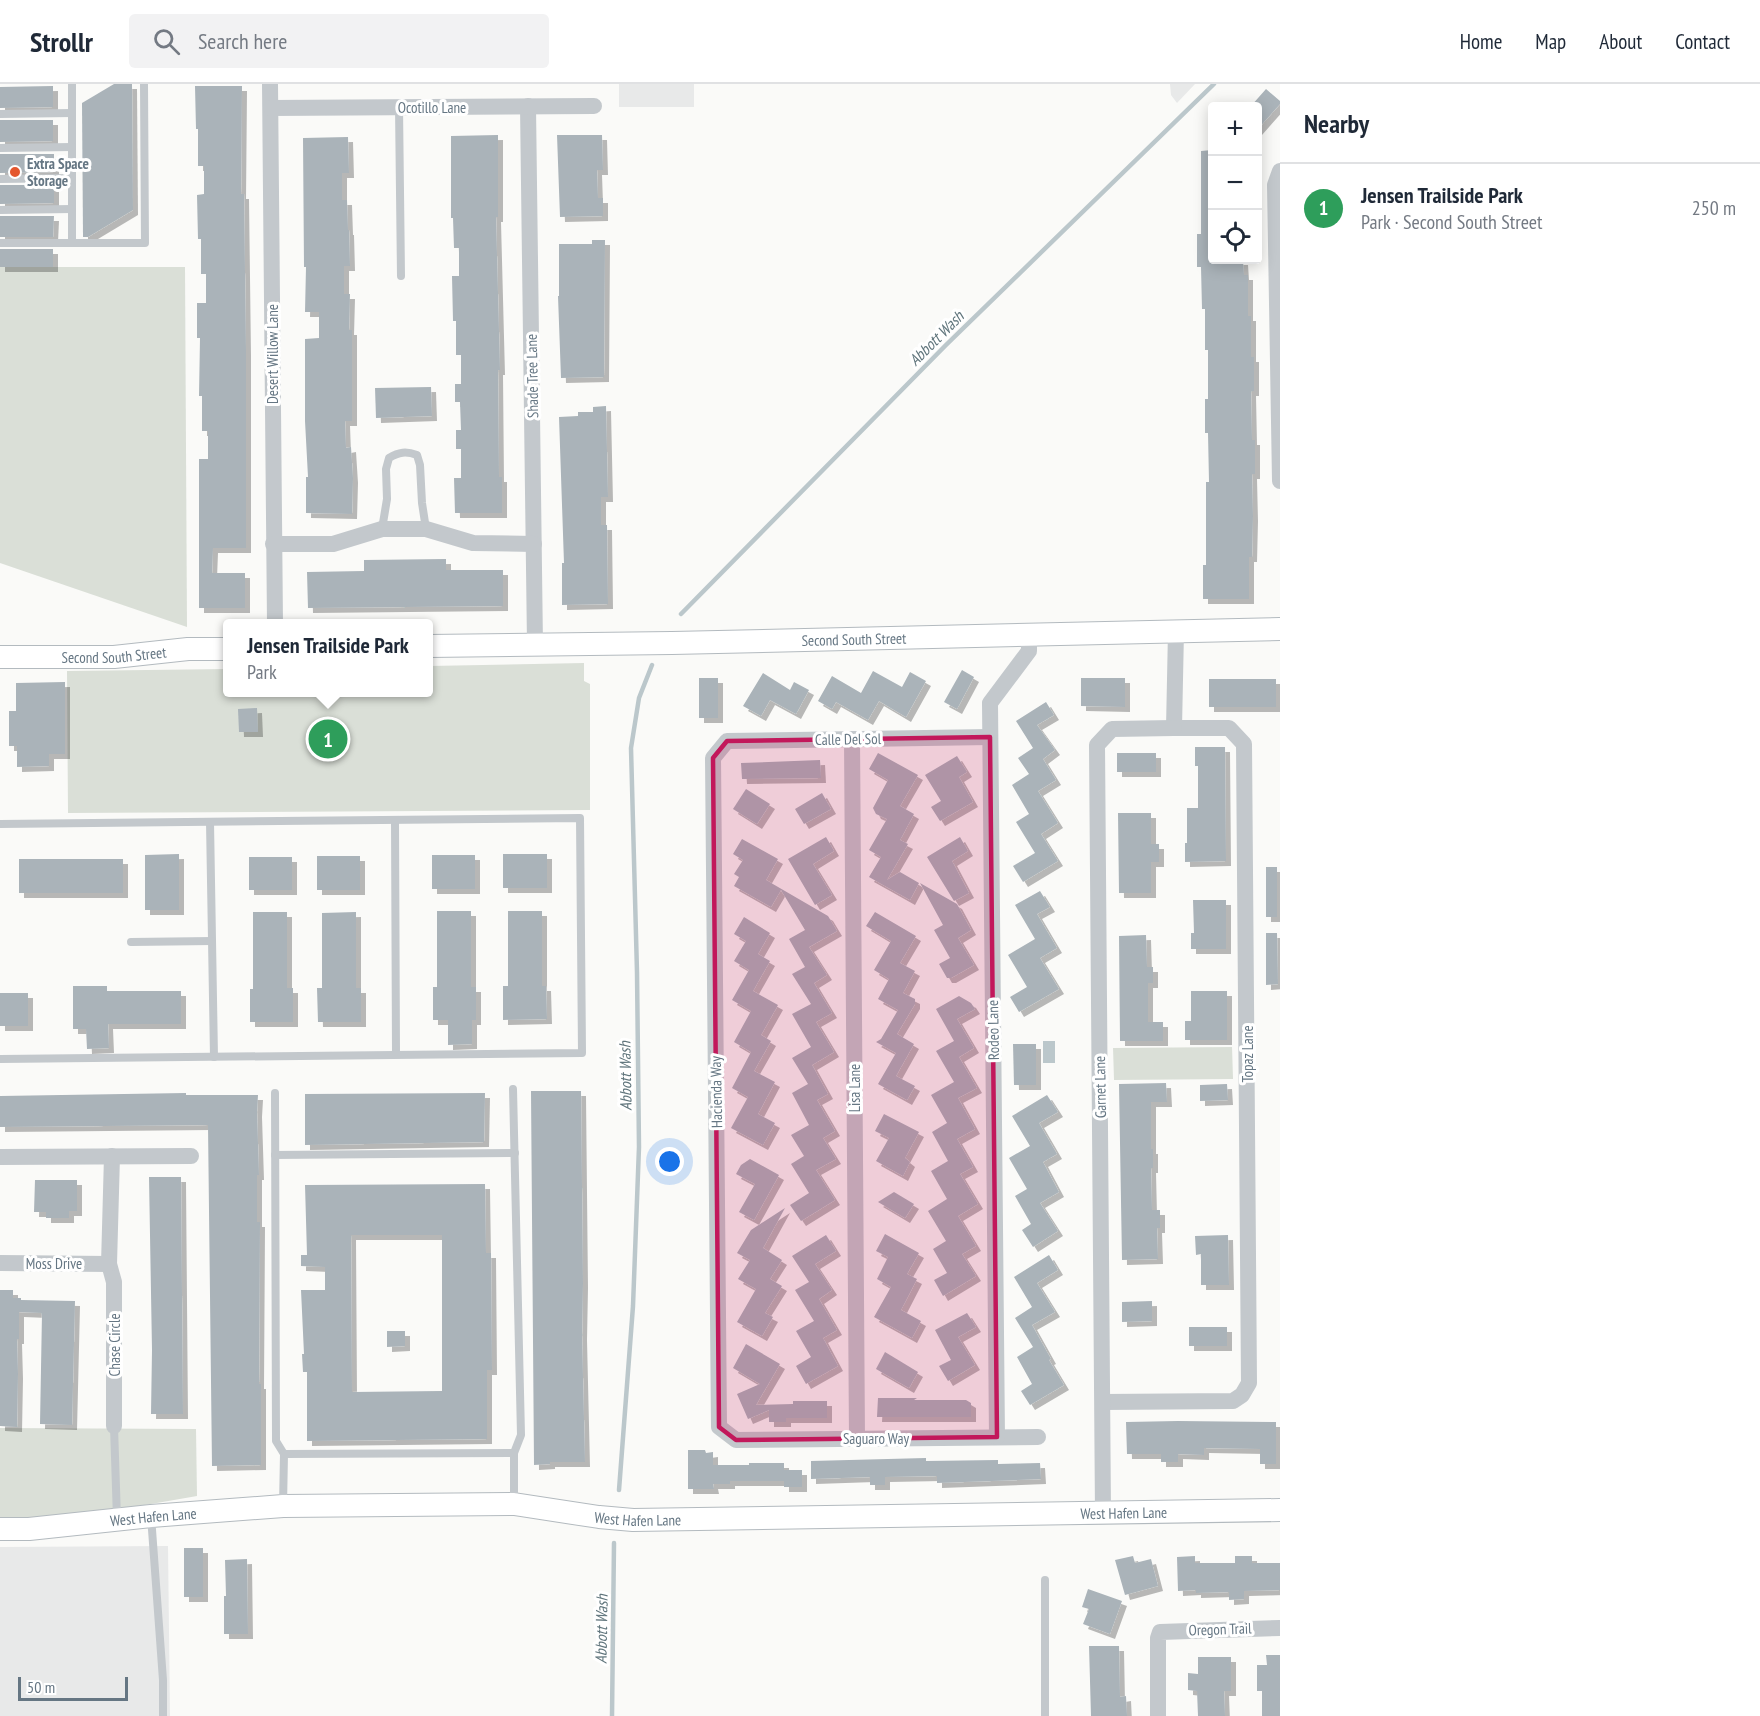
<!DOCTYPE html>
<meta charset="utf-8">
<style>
body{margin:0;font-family:"PT Sans Narrow",sans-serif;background:#f2f2f3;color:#1f2937}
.controls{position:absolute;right:18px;top:18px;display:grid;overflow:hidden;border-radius:6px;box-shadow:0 3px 15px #0003}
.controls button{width:54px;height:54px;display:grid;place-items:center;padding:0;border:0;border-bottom:2px solid #e0e1e3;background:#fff;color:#1f2937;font:30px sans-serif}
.scale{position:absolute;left:18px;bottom:15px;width:110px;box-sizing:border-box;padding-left:6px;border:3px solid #657683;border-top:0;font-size:16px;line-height:21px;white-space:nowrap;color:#657683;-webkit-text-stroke:4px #fff;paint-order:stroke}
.you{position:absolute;left:670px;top:1078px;width:21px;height:21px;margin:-15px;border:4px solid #fff;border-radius:50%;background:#1a73e8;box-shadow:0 0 0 9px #1a73e833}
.badge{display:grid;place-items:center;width:39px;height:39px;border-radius:50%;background:#db2777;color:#fff;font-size:20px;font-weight:700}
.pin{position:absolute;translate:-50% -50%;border:3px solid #fff;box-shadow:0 2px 6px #0006}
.popup{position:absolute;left:223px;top:535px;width:210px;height:78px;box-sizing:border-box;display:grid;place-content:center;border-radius:6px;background:#fff;filter:drop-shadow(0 2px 4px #0005);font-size:20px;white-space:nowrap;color:#747a83}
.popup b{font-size:22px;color:#1f2937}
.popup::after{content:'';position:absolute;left:50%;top:100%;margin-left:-12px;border:12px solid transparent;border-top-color:#fff}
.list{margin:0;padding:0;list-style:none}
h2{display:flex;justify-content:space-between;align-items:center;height:78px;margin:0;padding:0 24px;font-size:26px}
h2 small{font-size:20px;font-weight:400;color:#747a83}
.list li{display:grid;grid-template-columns:39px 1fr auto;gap:18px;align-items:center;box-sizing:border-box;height:90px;padding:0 24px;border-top:2px solid #e0e1e3}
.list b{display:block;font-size:22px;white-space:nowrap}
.list p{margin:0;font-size:20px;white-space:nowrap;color:#747a83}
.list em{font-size:20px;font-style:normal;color:#747a83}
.icon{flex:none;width:33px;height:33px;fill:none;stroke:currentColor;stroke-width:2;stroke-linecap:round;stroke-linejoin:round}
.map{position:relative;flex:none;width:1280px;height:1632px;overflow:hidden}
header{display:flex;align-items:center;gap:36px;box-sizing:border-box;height:84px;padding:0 30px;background:#fff;border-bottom:2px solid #e0e1e3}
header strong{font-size:28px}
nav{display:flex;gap:33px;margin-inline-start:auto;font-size:21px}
.search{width:420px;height:54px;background:#f2f2f3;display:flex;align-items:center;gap:15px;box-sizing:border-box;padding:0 21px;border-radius:6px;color:#747a83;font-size:22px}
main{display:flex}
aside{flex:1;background:#fff}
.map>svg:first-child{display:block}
.built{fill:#e8e9e9}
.green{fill:#dadfd7}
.water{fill:#bbc7cb}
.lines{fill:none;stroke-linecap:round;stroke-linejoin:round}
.stream{stroke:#bbc7cb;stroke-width:4.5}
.building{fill:#aab3b9;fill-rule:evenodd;filter:url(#shadow)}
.secondary-casing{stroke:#b3babf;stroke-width:24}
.lane{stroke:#c3c8cc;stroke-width:8}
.street{stroke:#c3c8cc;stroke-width:16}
.secondary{stroke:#fff;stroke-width:22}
.marked{fill:#c2185b;fill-opacity:0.2;stroke:#c2185b;stroke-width:4.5;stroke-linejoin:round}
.poi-dot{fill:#e4572e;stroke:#fff;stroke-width:2}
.labels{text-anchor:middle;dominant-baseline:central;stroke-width:6;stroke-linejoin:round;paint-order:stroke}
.street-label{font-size:15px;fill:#657683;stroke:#fff}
.poi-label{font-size:15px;font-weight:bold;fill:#657683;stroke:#fff;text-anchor:start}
.water-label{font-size:16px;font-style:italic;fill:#60757c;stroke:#fff}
</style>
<header>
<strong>Strollr</strong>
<div class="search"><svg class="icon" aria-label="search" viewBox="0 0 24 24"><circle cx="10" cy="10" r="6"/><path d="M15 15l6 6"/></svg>Search here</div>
<nav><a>Home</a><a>Map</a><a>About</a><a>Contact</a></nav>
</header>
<main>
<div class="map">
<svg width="1280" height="1632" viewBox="0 0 1280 1632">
<defs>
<filter id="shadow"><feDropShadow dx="5" dy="5" stdDeviation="0" flood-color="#0004"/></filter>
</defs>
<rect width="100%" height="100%" fill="#fafaf8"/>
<g class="built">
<rect x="619" y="0" width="75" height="23"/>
<polygon points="1170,0 1195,0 1177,19 1171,11"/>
<polygon points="168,1462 170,1632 0,1632 0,1463"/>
</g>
<g class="green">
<polygon points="0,183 185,183 187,543 0,479"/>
<polygon points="584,579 584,597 590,600 590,726 68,729 67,587 227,585 228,608 428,608 429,582"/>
<polygon points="1232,963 1233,995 1114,996 1113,964"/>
<path d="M0 1344 196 1345 197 1412C132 1424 66 1433 0 1435Z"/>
</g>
<rect class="water" x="1043" y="957" width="12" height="22"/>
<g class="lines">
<g class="stream">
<polyline points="681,530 946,261 1214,0"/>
<polyline points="619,1406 633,1222 639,1063 637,888 631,664 639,614 652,581"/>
<polyline points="612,1632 614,1459"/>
</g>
</g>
<g class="building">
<polygon points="114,0 132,0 133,126 88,153 83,153 82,19"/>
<polygon points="53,2 53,23 0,24 0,3"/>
<polygon points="195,2 242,2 241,110 244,110 246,267 246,464 213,464 212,489 245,489 245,524 199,524 199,375 208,375 208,347 202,347 202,312 199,312 200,254 197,254 197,219 206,219 206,190 201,190 201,155 198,155 197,111 204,110 204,82 198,82 198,45 196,45"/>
<polygon points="1266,5 1280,17 1280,20 1257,46 1257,22 1251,22"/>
<polygon points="0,36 53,36 53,57 0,58"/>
<polygon points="498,51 498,133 496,133 500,286 498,286 499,393 502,393 502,429 455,429 454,394 461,394 461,365 456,365 456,346 461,346 460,318 455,318 455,300 461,300 461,271 456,271 456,237 453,237 452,192 459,192 459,164 454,164 453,134 451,134 451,52"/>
<polygon points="557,51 602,51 603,86 597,86 598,114 603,114 603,132 560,133"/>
<polygon points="348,53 349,89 342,89 342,116 347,116 348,146 349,146 350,182 344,182 344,210 350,210 349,246 352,246 352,337 345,337 346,364 351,363 353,394 352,430 306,429 306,393 308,393 305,337 305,255 319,254 319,228 305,228 306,183 304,183 303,54"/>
<polygon points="1212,66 1212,176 1243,176 1244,191 1248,191 1248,232 1251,232 1251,273 1254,273 1254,307 1251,307 1252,356 1255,356 1255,390 1252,390 1253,432 1252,473 1249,473 1249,515 1203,515 1203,481 1206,481 1206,398 1209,398 1208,349 1205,349 1205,315 1208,315 1208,266 1205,266 1205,225 1202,225 1201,183 1197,183 1197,150 1201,150 1201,67"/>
<polygon points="0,70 54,70 54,88 0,89"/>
<polygon points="0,101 54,101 54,119 0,120"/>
<polygon points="0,132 54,132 53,153 0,153"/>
<polygon points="592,156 605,156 604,293 561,294 558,212 559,212 559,160 592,160"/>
<rect x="0" y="165" width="53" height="18"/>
<polygon points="431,303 432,332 376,334 375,304"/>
<polygon points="606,322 608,413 601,413 601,441 607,441 608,520 562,521 562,479 564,479 559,333 578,332 578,328 593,328 593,323"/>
<polygon points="446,475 446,486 503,486 503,522 308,524 307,488 364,487 364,476"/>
<polygon points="962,586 974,593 957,625 944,618"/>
<polygon points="873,587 902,603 910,588 926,597 906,633 879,617 868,636 836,618 832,625 818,617 832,592 861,609"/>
<polygon points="763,589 790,606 794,598 809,606 796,630 770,616 761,632 743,622"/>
<rect x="699" y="594" width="19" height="40"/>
<polygon points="1081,594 1125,594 1125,623 1081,622"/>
<rect x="1209" y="595" width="67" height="28"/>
<polygon points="65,598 65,670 49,670 49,682 17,683 17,662 9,662 9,627 16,627 16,599"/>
<polygon points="1046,618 1054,631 1037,641 1055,666 1043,675 1056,696 1038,707 1058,739 1041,750 1058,777 1023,798 1013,782 1035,769 1016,738 1029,730 1012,701 1029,690 1018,674 1033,664 1016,637"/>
<polygon points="257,624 258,648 239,648 238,625"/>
<polygon points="1195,663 1225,663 1226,777 1185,778 1185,759 1187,759 1187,724 1198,724 1198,682 1195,682"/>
<polygon points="878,669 918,691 900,722 914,730 900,756 908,760 887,796 900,788 919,799 910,816 869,793 881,773 869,766 887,735 876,730 873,724 888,696 869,685"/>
<rect x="1117" y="669" width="39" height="19"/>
<polygon points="957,672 967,688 959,693 973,718 940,737 931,723 941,717 925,691"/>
<polygon points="820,676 821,694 742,695 741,679"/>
<polygon points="746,705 770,720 757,740 733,725"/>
<polygon points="822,709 831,725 804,740 795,725"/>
<polygon points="1118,729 1151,729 1151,760 1159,760 1159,778 1151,778 1151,809 1119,809"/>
<polygon points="826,753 834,767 813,780 832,811 815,821 788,775"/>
<polygon points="960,753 968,767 952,777 969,809 954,817 927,773"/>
<polygon points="742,755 778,775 766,796 828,832 837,847 809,863 827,891 814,899 832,929 816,938 834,968 812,981 828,1010 817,1016 835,1047 823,1054 836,1075 816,1086 835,1116 801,1137 790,1121 809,1109 791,1080 804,1072 791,1051 809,1041 792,1009 808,1000 792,974 811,963 792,930 811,920 792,890 805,883 789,855 805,846 781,806 771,823 734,802 739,793 734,790 743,776 733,770"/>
<polygon points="179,770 179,826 145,826 145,771"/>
<rect x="503" y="770" width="44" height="34"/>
<rect x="432" y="771" width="43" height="34"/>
<rect x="317" y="772" width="43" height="34"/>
<rect x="249" y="773" width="43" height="33"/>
<rect x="19" y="775" width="104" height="34"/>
<rect x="1266" y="783" width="11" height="50"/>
<polygon points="920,799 957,820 971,846 958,854 974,881 951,894 947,894 939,880 950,874 934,846 943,841"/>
<polygon points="1040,807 1050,823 1037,830 1057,864 1040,874 1059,905 1019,928 1010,913 1027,903 1008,871 1035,855 1015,821"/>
<polygon points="1193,816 1226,816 1226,865 1191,865 1191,849 1194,849"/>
<polygon points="437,827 471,827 471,903 476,903 476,936 472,936 472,960 448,961 448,936 433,936 433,903 437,903"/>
<polygon points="508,827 542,827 542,902 546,902 547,935 503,936 503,902 508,902"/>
<polygon points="253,828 287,828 287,904 293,904 293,938 250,938 250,905 253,905"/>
<polygon points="356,828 356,904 361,904 361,938 318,938 317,904 322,904 322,829"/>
<polygon points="875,828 916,852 900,879 915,887 903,909 915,915 915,920 897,950 914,960 896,992 915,1002 907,1016 878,1000 896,969 876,958 881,955 898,926 878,915 889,895 874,886 891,857 866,842"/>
<polygon points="744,833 770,849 758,870 770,877 753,907 778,921 761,951 771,957 754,987 775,998 758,1030 775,1039 763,1061 731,1044 748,1013 732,1004 751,968 734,958 751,927 732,916 749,886 734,877 746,857 734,850"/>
<polygon points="1266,849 1277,849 1278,900 1266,901"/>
<polygon points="1146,851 1147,883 1153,883 1153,899 1148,899 1148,938 1163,938 1163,957 1120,957 1119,852"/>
<polygon points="73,902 107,902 107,907 181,907 181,940 108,940 109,964 87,965 86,945 73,945"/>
<polygon points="1191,907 1227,907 1227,956 1185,956 1185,937 1191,937"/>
<rect x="0" y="909" width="28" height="33"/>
<polygon points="959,912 971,919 975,925 957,935 974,964 959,973 977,1004 958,1014 975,1045 957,1055 973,1083 960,1090 978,1120 958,1132 976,1162 962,1170 976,1192 943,1212 934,1196 947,1189 933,1165 946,1157 928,1127 947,1115 931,1087 948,1077 932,1048 947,1039 931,1011 954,998 936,967 954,957 936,925"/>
<polygon points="1013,960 1036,960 1036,1001 1014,1001"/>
<polygon points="1166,999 1167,1018 1151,1018 1151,1065 1153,1065 1153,1084 1151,1084 1152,1126 1160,1126 1160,1144 1157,1144 1158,1175 1122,1176 1119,1000"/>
<polygon points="1227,1000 1228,1016 1200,1017 1200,1001"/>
<polygon points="531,1007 581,1007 583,1199 582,1251 585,1378 550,1378 550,1380 534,1381"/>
<polygon points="186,1009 186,1011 258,1011 257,1028 259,1091 257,1091 257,1138 260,1138 259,1300 261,1300 261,1381 212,1382 208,1041 0,1043 0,1012"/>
<polygon points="485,1009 484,1058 305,1061 305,1010"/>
<polygon points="1047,1011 1058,1028 1039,1039 1057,1070 1043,1078 1059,1108 1040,1119 1058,1147 1033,1163 1022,1146 1031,1140 1015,1112 1027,1105 1009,1074 1030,1062 1012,1032"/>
<polygon points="884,1030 919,1048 905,1074 910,1078 903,1092 876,1077 889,1054 875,1047"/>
<polygon points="750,1075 779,1091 754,1136 739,1128 755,1100 736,1090 741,1081"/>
<polygon points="149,1093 181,1093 183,1330 151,1330 152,1266"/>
<polygon points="35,1096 77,1096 77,1127 69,1127 69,1134 46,1134 46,1128 34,1128"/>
<path d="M485 1100 486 1169H491L492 1286H487V1355L307 1357V1288H303L302 1270H304L301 1206H325V1183L301 1182V1171H307L305 1101ZM351 1151H442V1307L352 1308Z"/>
<polygon points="894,1108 914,1120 905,1134 878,1118"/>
<polygon points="785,1124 763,1164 782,1176 770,1195 782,1202 765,1229 773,1233 762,1252 737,1238 756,1205 738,1195 750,1176 737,1169 751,1146"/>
<polygon points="885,1150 919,1169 907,1190 917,1195 901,1226 921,1237 912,1254 874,1233 891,1203 877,1195 888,1173 876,1167"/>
<polygon points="826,1151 836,1167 815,1180 832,1206 819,1215 837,1246 823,1254 838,1282 806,1300 796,1282 811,1273 796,1247 814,1237 795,1206 809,1198 792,1172"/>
<polygon points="1228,1151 1229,1201 1201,1201 1201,1170 1196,1171 1195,1152"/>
<polygon points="1049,1171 1058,1186 1037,1199 1055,1228 1032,1241 1051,1275 1049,1276 1064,1301 1030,1321 1021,1307 1032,1300 1017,1273 1033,1263 1015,1234 1032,1223 1014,1193"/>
<polygon points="0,1206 13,1206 13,1214 21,1214 21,1216 75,1217 72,1341 40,1340 42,1229 19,1228 19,1255 17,1255 18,1290 17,1343 0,1342"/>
<polygon points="1152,1217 1152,1237 1122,1238 1122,1218"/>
<polygon points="967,1229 976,1243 958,1253 975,1281 948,1297 939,1282 951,1276 935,1246"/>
<rect x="1189" y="1243" width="38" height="19"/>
<polygon points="387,1247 405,1247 405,1262 387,1263"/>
<polygon points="746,1260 780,1280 756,1321 793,1320 793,1317 827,1317 827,1334 786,1334 786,1338 769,1338 769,1326 748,1335 737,1310 760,1300 733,1284"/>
<polygon points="885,1268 918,1288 909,1304 876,1285"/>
<polygon points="878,1314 917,1314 914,1316 966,1316 971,1319 971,1333 877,1333"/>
<polygon points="1178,1337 1276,1338 1276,1380 1260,1380 1260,1365 1204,1364 1204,1371 1178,1370 1178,1378 1161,1378 1161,1370 1127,1370 1126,1338"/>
<polygon points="688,1366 705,1366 706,1369 713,1368 713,1381 749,1381 749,1379 784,1379 784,1397 730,1397 730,1400 713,1400 714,1405 688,1405"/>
<polygon points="926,1374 926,1377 998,1376 998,1380 1040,1379 1041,1395 937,1399 937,1392 885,1393 885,1401 870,1401 870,1393 811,1395 811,1377"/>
<rect x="784" y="1386" width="18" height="17"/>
<rect x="184" y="1464" width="19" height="49"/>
<polygon points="1133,1472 1135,1479 1151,1475 1158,1502 1125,1511 1115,1476"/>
<polygon points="1195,1472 1195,1479 1235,1479 1235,1472 1252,1472 1252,1479 1280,1479 1280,1506 1244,1507 1244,1515 1229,1516 1229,1508 1196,1509 1196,1506 1178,1507 1177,1473"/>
<polygon points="247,1475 248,1550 224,1550 224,1512 226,1512 225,1476"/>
<polygon points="1088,1505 1122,1517 1110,1550 1083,1540 1089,1525 1082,1523"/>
<polygon points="1089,1562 1119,1562 1120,1613 1126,1612 1127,1632 1091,1632"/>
<polygon points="1266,1571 1280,1571 1280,1632 1262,1632 1262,1607 1257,1607 1257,1581 1267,1581"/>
<polygon points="1198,1573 1231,1573 1231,1607 1224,1607 1225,1632 1198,1632 1197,1607 1188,1606 1188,1589 1198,1590"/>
</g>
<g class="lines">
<defs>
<g id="secondary">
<path id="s1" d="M428 562 672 559 1280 545"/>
<path id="s2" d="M0 573H114L188 565H228"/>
<path id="s3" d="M0 1445H29L151 1432 283 1422 514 1420 599 1433 633 1436 1280 1426"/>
</g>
</defs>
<use href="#secondary" class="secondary-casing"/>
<g class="lane">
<polyline points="72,0 72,159"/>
<polyline points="399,23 401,192"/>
<polyline points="0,30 72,29"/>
<polyline points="0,64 72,63"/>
<polyline points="0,95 72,94"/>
<polyline points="0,126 72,125"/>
<polyline points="0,159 145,159 144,0"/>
<path d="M382 445 387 415 386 385 389 374C399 368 406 367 417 371L420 381 422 419 426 445"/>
<polyline points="395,737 396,970"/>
<polyline points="210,738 214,973"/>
<polyline points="0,740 580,734 582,969 0,975"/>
<polyline points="131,858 212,857"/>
<polyline points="513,1005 521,1351 514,1369 514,1420"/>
<polyline points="275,1009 276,1357 284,1370 283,1422"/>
<polyline points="275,1071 515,1069"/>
<polyline points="114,1342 117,1435"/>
<polyline points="284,1370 514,1369"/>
<polyline points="151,1432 163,1596 163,1632"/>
<polyline points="1045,1632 1045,1496"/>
</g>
<g class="street">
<polyline points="270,0 275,540"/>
<polyline points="528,22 535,561"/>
<polyline points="271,24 594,22"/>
<polyline points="1280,87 1275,101 1280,397"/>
<polyline points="273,460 333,460 382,445 426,445 473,459 534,460"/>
<polyline points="990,653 727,657 713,674 719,1343 736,1356 1038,1353"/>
<polyline points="852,655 857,1354"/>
<polyline points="112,1072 109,1180 114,1198 114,1342"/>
<polyline points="0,1073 191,1072"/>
<polyline points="0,1179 109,1180"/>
<polyline points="1103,1318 1233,1317 1242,1311 1249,1299 1244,660 1229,644 1174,644 1176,547"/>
<polyline points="997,1353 990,619 1029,567 1029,551"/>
<polyline points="1103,1429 1097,661 1112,645 1174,644"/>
<polyline points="1158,1632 1158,1554 1160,1548 1280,1544"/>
</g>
<use href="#secondary" class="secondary"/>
</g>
<path class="marked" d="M990 653 997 1353 736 1356 719 1343 713 674 727 657Z"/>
<circle class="poi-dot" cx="15" cy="88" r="6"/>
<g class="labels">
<g class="street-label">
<text x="432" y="23">Ocotillo Lane</text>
<text transform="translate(272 270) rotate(-90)">Desert Willow Lane</text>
<text transform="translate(532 292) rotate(-91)">Shade Tree Lane</text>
<text stroke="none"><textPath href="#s1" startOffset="426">Second South Street</textPath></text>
<text stroke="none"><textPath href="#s2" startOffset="114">Second South Street</textPath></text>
<text transform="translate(848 655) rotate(-1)">Calle Del Sol</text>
<text transform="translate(993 946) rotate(-91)">Rodeo Lane</text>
<text transform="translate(1247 970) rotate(-90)">Topaz Lane</text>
<text transform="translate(1100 1003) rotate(-91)">Garnet Lane</text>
<text transform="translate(854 1004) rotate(-90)">Lisa Lane</text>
<text transform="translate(716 1008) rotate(-91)">Hacienda Way</text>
<text x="54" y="1179">Moss Drive</text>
<text transform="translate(114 1261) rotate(-90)">Chase Circle</text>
<text x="876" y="1354">Saguaro Way</text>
<text stroke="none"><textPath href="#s3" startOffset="1126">West Hafen Lane</textPath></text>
<text stroke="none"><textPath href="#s3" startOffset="154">West Hafen Lane</textPath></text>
<text stroke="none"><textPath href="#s3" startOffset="640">West Hafen Lane</textPath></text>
<text transform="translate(1220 1545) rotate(-2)">Oregon Trail</text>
</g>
<g class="poi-label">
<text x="27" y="79">Extra Space<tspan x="27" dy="17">Storage</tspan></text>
</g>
<g class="water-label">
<text transform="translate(936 254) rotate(-45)">Abbott Wash</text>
<text transform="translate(625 992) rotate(-91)">Abbott Wash</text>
<text transform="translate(601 1545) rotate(-89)">Abbott Wash</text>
</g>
</g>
</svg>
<div class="controls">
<button>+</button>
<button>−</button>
<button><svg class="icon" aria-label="locate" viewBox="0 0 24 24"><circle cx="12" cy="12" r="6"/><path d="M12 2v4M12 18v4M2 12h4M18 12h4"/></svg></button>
</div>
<div class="scale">50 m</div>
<div class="you"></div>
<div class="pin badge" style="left:328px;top:655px;background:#2e9e5b">1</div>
<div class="popup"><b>Jensen Trailside Park</b>Park</div>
</div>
<aside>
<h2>Nearby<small></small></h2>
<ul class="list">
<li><span class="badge" style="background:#2e9e5b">1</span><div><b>Jensen Trailside Park</b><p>Park · Second South Street</p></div><em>250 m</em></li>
</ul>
</aside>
</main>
